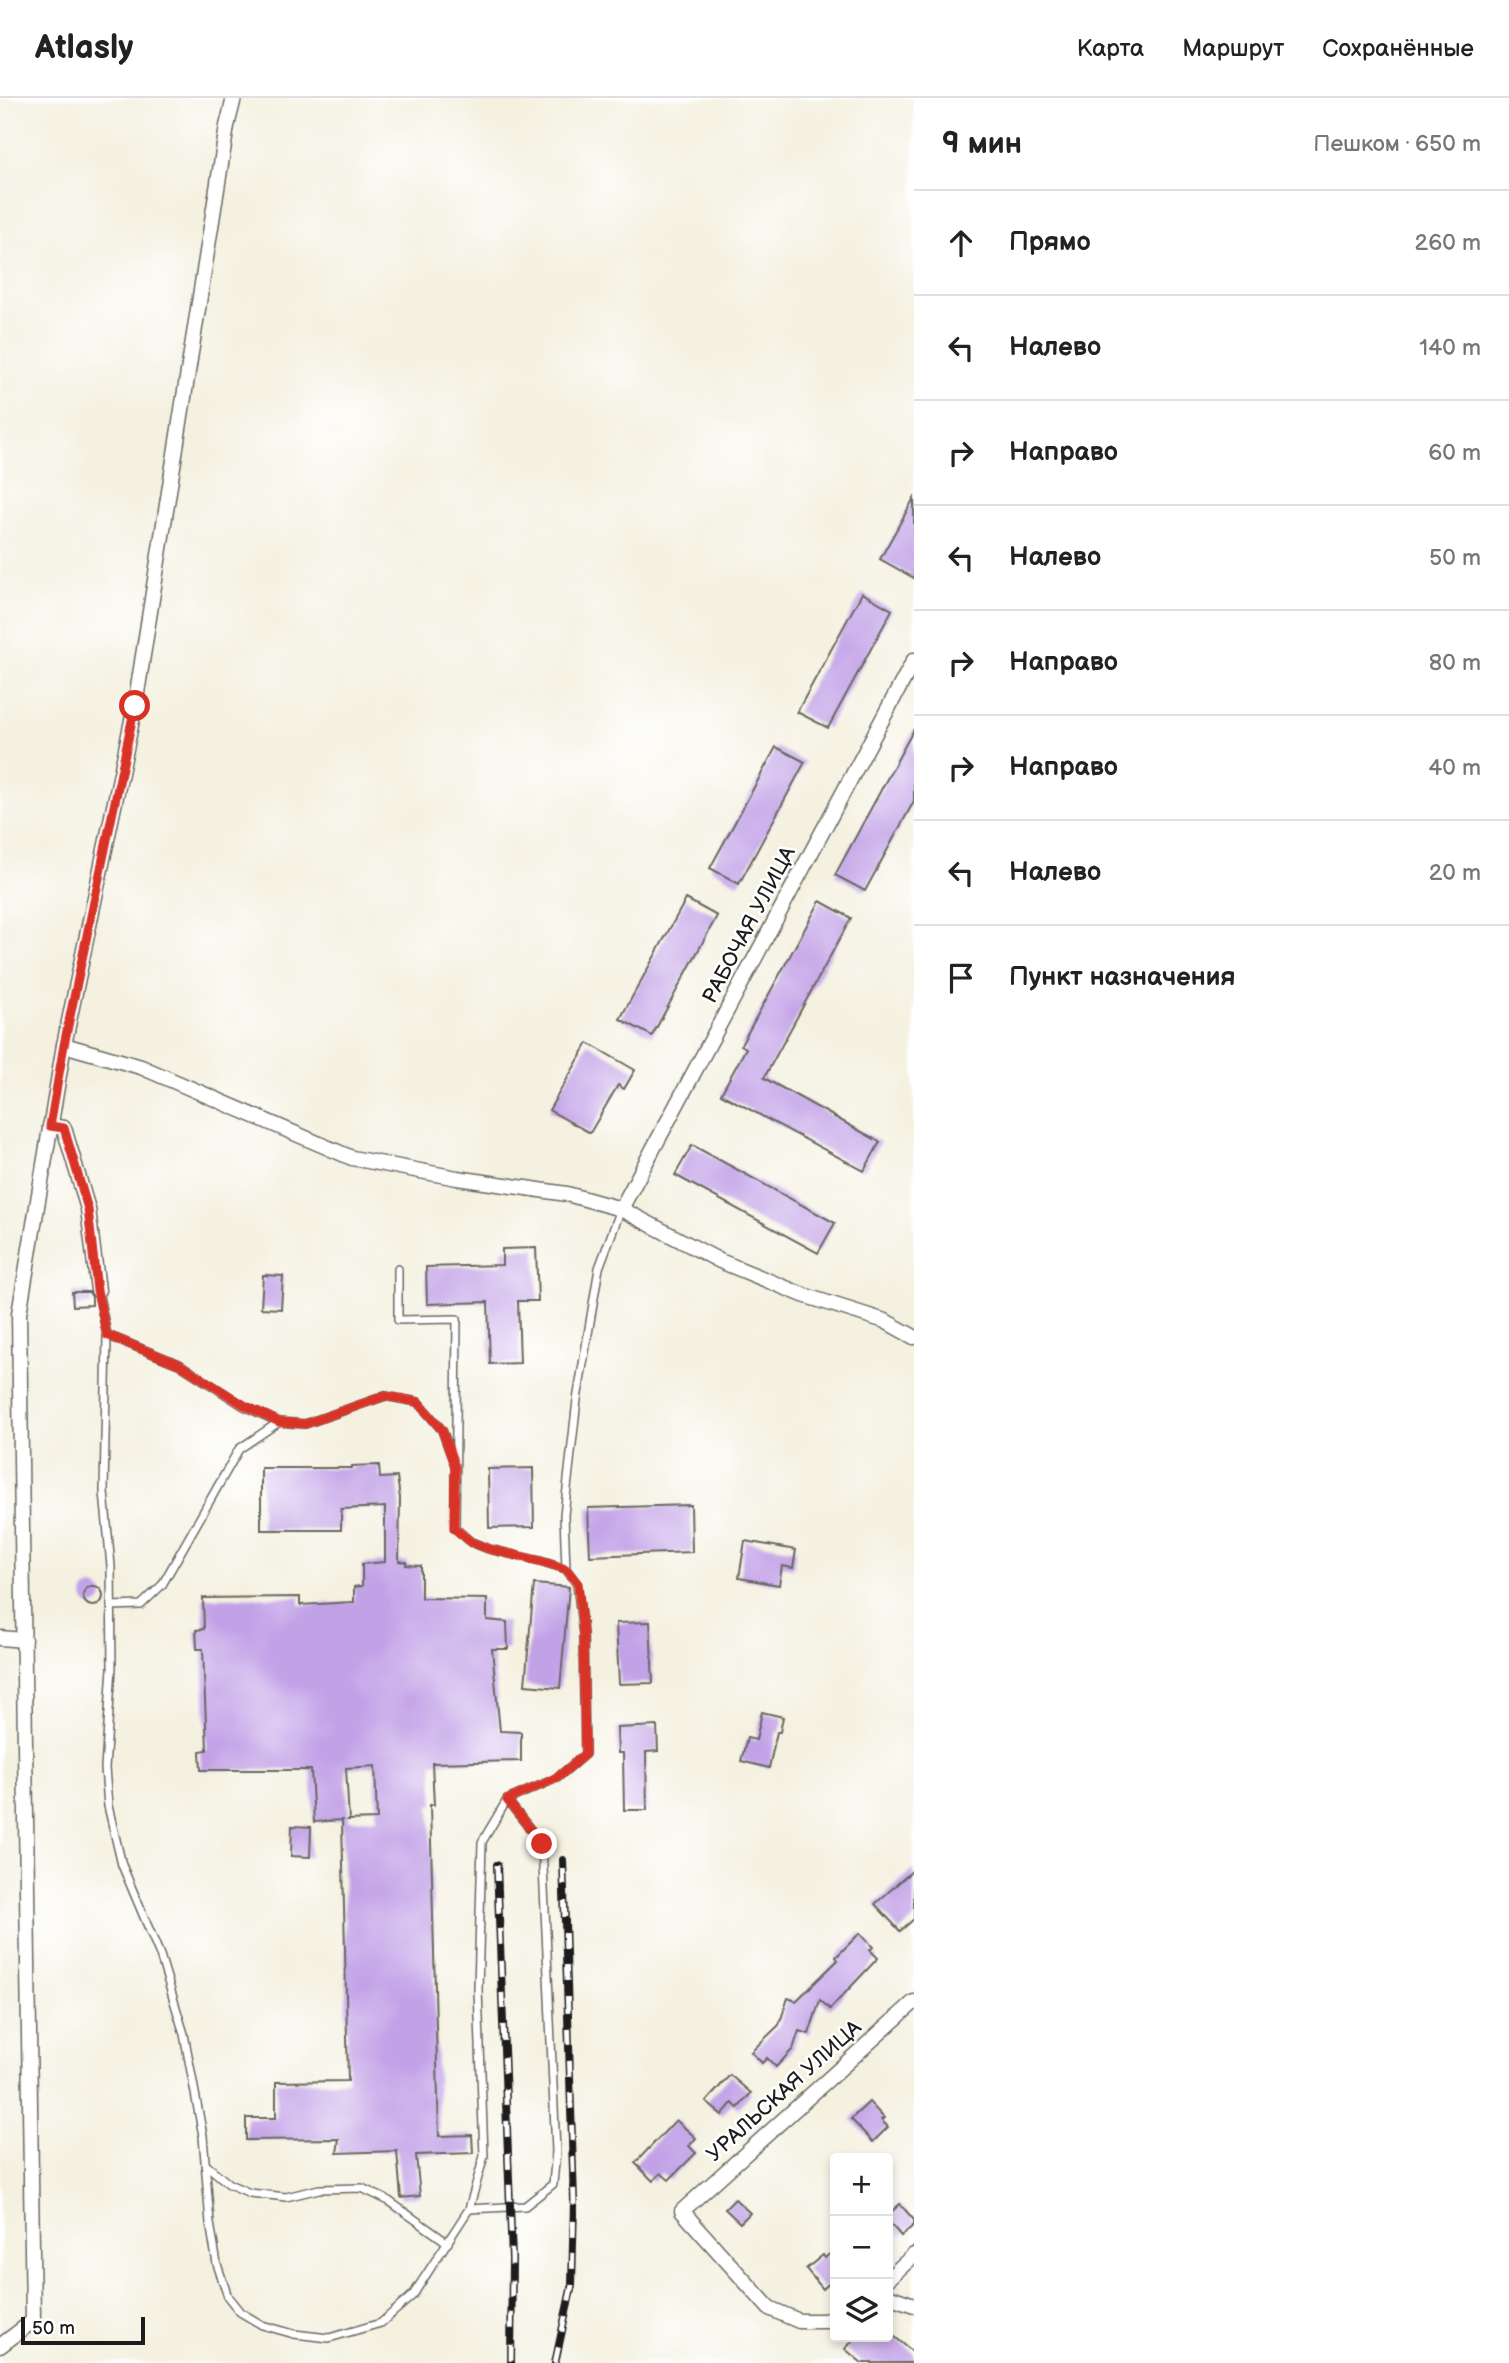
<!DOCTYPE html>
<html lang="ru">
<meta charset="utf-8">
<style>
body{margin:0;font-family:"Balsamiq Sans",sans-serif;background:#f6f6f6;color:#222}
.controls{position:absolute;right:21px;bottom:21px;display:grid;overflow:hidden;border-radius:7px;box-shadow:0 4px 10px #0003}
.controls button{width:63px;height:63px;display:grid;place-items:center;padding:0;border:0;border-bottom:2px solid #e0e0e0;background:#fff;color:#222;font:35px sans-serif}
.scale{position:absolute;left:21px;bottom:18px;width:124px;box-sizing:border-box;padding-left:7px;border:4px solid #1c1c1c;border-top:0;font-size:19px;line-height:24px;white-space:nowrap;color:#1c1c1c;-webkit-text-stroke:5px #fff;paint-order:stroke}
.stop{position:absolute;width:21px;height:21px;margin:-16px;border:5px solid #d93025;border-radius:50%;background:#fff}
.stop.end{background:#d93025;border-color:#fff;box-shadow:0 2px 7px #0008}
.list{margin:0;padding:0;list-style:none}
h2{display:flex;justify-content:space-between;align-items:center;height:91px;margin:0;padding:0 28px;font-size:30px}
h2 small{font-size:23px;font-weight:400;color:#767676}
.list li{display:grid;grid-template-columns:46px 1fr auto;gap:21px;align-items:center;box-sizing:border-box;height:105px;padding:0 28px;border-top:2px solid #e0e0e0}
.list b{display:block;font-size:26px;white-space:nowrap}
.list em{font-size:23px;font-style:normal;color:#767676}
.icon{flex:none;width:38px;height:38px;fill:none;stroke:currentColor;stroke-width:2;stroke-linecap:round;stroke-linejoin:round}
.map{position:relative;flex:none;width:914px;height:2265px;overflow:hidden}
header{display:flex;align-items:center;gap:42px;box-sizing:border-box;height:98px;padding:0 35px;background:#fff;border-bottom:2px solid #e0e0e0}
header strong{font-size:33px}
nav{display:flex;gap:38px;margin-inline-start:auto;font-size:24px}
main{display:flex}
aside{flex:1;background:#fff}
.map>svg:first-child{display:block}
.building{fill:#c2a2e7;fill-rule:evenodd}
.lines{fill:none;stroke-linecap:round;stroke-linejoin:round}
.lane-casing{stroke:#686761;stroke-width:10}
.street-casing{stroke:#686761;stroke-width:17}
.lane{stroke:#fff;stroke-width:7}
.street{stroke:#fff;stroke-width:14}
.rail-casing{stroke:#1c1c1c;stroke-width:8}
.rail{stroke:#fff;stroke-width:5;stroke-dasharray:16;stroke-linecap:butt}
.route{stroke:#d93025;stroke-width:9}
.labels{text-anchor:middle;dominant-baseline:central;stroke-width:5;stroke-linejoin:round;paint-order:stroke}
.street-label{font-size:21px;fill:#1c1c1c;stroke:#fff}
</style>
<header>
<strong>Atlasly</strong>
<nav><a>Карта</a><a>Маршрут</a><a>Сохранённые</a></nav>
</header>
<main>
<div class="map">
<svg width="914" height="2265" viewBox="0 0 914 2265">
<rect width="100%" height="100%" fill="#fff"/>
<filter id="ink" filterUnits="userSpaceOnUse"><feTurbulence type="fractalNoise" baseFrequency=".0143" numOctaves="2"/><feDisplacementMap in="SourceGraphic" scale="14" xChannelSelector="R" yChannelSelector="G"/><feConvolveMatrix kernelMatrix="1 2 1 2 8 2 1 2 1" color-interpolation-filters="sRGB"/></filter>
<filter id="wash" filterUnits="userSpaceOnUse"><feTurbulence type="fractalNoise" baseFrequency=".00686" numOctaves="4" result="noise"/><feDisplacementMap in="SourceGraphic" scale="28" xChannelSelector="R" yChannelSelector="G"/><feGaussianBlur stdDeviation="1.57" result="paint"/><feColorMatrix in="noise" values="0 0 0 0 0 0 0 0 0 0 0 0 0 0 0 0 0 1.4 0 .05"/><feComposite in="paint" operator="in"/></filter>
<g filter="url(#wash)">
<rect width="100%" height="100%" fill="#f4f1e0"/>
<g id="blocks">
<g class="building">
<polygon points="914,400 914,480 880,461"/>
<polygon points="862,495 892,512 828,630 797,614"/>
<polygon points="914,631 914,703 865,793 835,777"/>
<polygon points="776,649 805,664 739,786 710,770"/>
<polygon points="686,801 717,818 652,938 620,921"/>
<polygon points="820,803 851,820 764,980 880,1044 864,1073 721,996 746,950 741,947"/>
<polygon points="588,945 635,972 624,991 618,987 590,1035 549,1012"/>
<polygon points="692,1047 835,1125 818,1155 675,1077"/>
<polygon points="536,1150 538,1203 518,1203 520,1265 490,1266 488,1204 427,1206 426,1169 502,1167 502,1151"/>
<polygon points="263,1177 283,1178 281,1211 261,1210"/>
<polygon points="72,1194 89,1194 92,1199 92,1207 73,1208"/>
<path d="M379 1367 380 1380 397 1379 400 1400 399 1463 407 1464 406 1467 421 1468V1500L487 1501V1522L507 1524 508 1551H492L500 1633 521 1634V1663L432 1665 434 1707H430L439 2038 472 2037 473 2055 416 2057 420 2098 401 2100 397 2053 337 2055 339 2041 246 2042V2020H276V1984L348 1983 342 1722 314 1724 311 1672H201L200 1653 207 1652 203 1551H197L196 1532 204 1531 203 1500 300 1499V1507L354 1504V1489L362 1488V1466L385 1464V1409L341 1411V1432H261V1370H352V1368ZM375 1668 377 1721 346 1722H349L346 1670Z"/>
<polygon points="533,1370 534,1429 489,1430 488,1371"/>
<polygon points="691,1407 692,1454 590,1458 588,1410"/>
<polygon points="745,1443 796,1452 793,1470 782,1468 779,1487 739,1480"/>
<polygon points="534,1486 569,1489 560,1590 525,1587"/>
<circle cx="93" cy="1498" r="10"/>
<polygon points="650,1524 653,1585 619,1586 616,1525"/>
<polygon points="762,1614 783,1619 780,1634 777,1634 769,1670 741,1663 747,1640 756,1642"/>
<polygon points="657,1628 658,1653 646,1654 647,1712 624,1712 623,1655 618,1655 617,1630"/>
<polygon points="292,1728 311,1729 310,1759 291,1758"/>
<polygon points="914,1771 914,1821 900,1833 875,1806"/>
<polygon points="860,1835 873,1849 870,1852 878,1860 830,1911 820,1902 809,1936 799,1933 793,1951 776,1969 767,1960 762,1965 751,1954 779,1927 788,1900 796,1903 838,1862 836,1859"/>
<polygon points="730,1977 751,1995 738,2010 732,2005 722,2017 706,2004"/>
<polygon points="869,2004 884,2020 881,2022 888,2029 873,2044 851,2021"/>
<polygon points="676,2022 696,2040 689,2048 696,2055 669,2082 661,2075 653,2083 635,2065"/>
<polygon points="735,2101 750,2115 740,2125 725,2111"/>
<polygon points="900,2106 914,2122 914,2127 901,2138 888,2123 888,2117"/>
<polygon points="835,2151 835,2180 823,2191 806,2171 823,2157 825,2160"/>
<polygon points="856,2239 895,2239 914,2255 914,2265 862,2265 845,2251"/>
</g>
</g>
</g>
<g filter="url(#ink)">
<use href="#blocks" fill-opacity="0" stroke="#686761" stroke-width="2"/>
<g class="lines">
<defs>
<g id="lane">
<polyline points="98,1193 107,1237 104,1394 111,1468 112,1570 105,1670 108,1708 122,1767 160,1857 184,1936 203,2038 210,2125 217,2166 228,2199 240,2214 262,2227 294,2236 329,2240 381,2225 413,2197 469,2111 484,2058 478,1891 482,1744 507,1702 557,1680 585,1656 583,1536 577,1486 566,1471 540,1463 489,1451 471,1444 455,1430 457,1221 398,1222 398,1171"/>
<polyline points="107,1237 179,1266 244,1308 279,1324 305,1326 385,1298 418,1304 442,1332 453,1362"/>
<polyline points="566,1471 564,1417 577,1302 599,1170 621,1111"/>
<polyline points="111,1508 141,1507 162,1487 239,1351 279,1324"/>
<polyline points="205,2066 229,2086 250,2095 286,2099 319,2091 362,2090 389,2103 448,2145"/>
<polyline points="469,2111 525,2108 553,2086 556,2053 542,1746 507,1702"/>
</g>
<g id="street">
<polyline points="64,947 141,969 352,1060 457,1080 567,1096 621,1111 720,1163 803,1197 885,1223 914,1239"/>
<polyline points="50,1028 64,1030 88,1111 98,1192"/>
<polyline points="621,1111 914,562"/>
<polyline points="0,1540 24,1542"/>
<polyline points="888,2181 914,2157"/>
<polyline points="888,2198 914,2207"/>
<polyline points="835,2217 826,2223 799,2223 769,2210 682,2113 914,1904"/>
<polyline points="0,2248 33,2223 19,1216 64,947 135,608 227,28 234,0"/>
</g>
</defs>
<use href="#lane" class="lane-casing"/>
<use href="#street" class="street-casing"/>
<use href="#lane" class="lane"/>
<use href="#street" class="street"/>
<defs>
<g id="rail">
<polyline points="497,1767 512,2161 511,2265"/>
<polyline points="555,2265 572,2187 574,2103 563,1762"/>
</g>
</defs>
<use href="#rail" class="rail-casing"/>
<use href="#rail" class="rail"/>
</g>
</g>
<g class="lines" filter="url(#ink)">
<polyline class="route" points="135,608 64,947 50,1028 64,1030 88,1111 97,1192 107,1237 179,1266 244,1307 279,1324 305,1326 385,1298 418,1304 442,1332 455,1369 454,1430 471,1444 489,1451 540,1463 566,1471 578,1486 583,1536 585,1656 557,1680 507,1702 542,1746"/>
</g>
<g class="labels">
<g class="street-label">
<text transform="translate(749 827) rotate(-62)">РАБОЧАЯ УЛИЦА</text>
<text transform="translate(784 1993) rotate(-42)">УРАЛЬСКАЯ УЛИЦА</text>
</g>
</g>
</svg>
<div class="controls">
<button>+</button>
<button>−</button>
<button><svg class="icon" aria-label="layers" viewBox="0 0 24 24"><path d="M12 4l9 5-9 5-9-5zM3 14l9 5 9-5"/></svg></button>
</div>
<div class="scale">50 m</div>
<div class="stop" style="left:135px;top:608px"></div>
<div class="stop end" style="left:542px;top:1746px"></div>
</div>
<aside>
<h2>9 мин<small>Пешком · 650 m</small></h2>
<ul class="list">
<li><svg class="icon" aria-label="ahead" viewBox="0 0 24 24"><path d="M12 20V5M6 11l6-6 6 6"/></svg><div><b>Прямо</b></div><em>260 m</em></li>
<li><svg class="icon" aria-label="left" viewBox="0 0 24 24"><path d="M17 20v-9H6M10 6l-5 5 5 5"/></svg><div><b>Налево</b></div><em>140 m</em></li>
<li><svg class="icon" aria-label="right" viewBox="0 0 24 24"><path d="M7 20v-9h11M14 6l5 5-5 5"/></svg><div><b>Направо</b></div><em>60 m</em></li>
<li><svg class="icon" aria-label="left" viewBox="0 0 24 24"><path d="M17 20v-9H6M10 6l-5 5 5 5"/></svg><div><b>Налево</b></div><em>50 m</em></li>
<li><svg class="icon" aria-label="right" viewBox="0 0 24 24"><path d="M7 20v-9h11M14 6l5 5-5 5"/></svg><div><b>Направо</b></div><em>80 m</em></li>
<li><svg class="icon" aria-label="right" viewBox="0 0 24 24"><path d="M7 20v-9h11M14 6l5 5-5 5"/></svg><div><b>Направо</b></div><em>40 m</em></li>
<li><svg class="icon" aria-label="left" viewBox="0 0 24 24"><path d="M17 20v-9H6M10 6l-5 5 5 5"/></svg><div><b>Налево</b></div><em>20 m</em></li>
<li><svg class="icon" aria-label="arrive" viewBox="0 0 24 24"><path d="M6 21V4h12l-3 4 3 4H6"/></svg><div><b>Пункт назначения</b></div></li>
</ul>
</aside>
</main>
